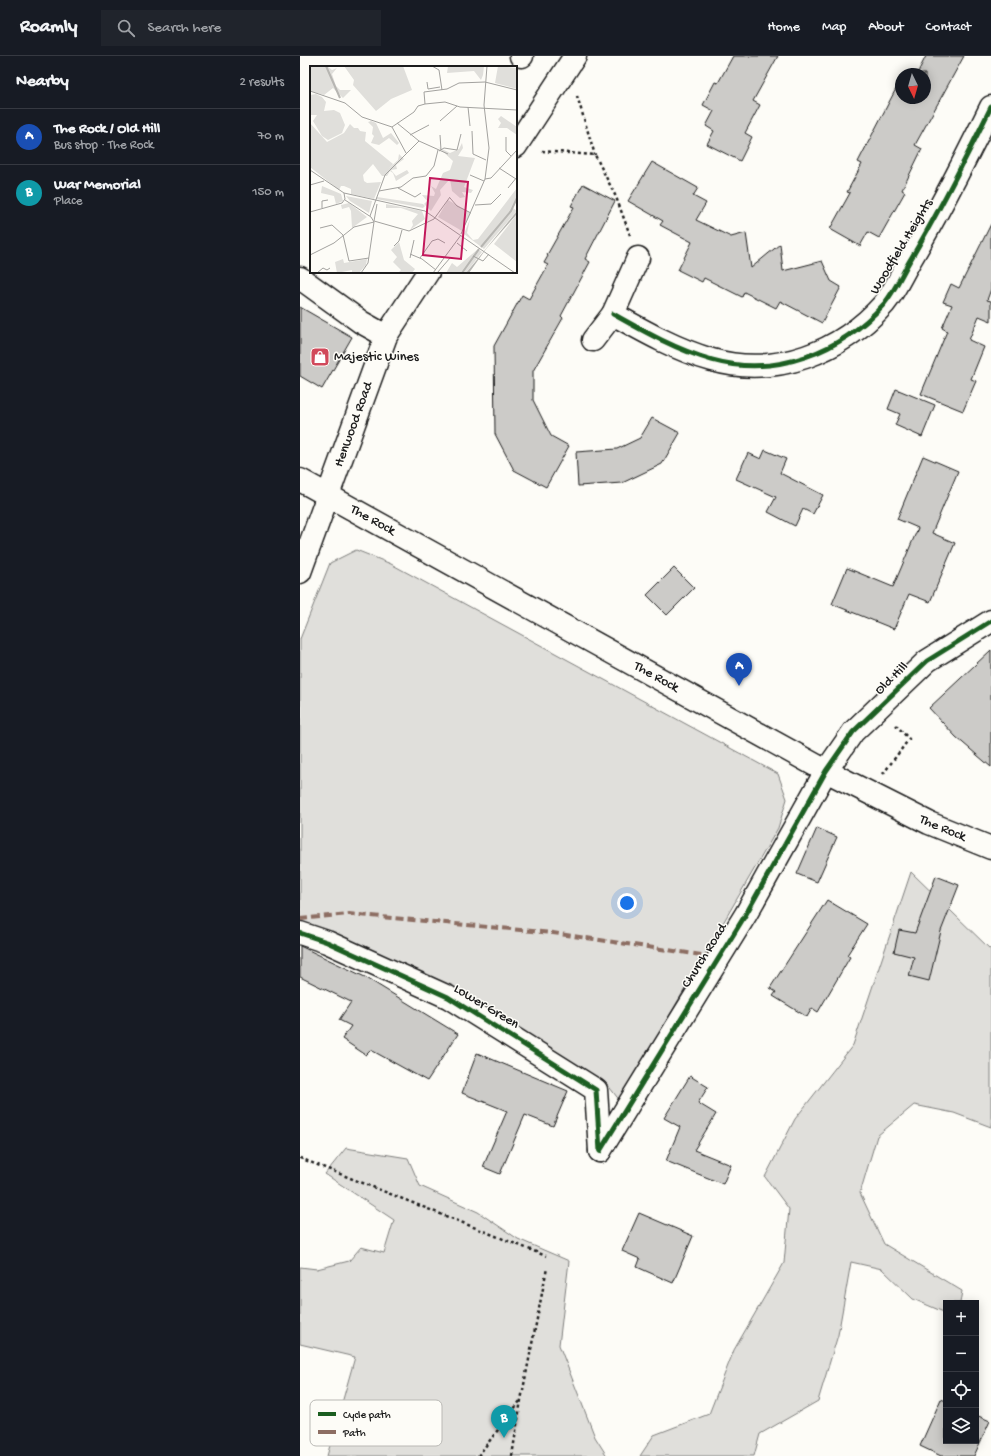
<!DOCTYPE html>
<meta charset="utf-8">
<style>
body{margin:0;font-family:"Gochi Hand",sans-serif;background:#20242c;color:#f1f3f6}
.controls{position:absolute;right:12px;bottom:12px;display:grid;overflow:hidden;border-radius:0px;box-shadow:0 2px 10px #0003}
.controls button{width:36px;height:36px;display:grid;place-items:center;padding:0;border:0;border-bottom:1px solid #363941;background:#171b24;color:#f1f3f6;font:20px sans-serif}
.compass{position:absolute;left:595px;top:12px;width:36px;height:36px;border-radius:50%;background:#171b24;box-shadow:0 2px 10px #0003;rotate:175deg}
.you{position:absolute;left:327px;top:847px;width:14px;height:14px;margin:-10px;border:3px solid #fff;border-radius:50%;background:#1a73e8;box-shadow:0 0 0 6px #1a73e833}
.badge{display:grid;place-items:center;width:26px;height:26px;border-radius:50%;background:#d1495b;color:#fff;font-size:13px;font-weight:700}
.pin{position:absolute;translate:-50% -33px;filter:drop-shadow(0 1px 2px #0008)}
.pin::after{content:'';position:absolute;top:21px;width:14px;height:12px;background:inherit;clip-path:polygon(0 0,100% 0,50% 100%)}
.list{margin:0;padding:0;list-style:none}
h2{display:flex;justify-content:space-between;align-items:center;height:52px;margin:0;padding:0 16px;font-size:17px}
h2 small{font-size:13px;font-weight:400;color:#9ea1a6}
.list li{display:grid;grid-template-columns:26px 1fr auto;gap:12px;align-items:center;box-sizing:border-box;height:56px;padding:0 16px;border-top:1px solid #363941}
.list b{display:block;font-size:15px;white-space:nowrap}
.list p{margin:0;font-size:13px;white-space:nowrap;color:#9ea1a6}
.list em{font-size:13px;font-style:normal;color:#9ea1a6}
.icon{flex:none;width:22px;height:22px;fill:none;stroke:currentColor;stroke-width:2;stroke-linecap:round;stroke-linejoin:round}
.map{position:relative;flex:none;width:691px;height:1400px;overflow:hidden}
header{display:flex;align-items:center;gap:24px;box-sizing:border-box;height:56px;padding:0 20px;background:#171b24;border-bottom:1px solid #363941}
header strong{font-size:19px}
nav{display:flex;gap:22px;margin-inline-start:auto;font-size:14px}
.search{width:280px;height:36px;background:#20242c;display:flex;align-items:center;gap:10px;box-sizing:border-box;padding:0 14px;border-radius:0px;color:#9ea1a6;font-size:15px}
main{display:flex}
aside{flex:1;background:#171b24}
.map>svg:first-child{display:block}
.green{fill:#e0dfdb;stroke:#7e7e7c}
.building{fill:#cccbc8;stroke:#1c1c1c}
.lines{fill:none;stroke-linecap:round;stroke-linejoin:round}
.minor-casing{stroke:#1c1c1c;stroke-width:25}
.major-casing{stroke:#1c1c1c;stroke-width:25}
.highway-casing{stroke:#1c1c1c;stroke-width:25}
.path{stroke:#1c1c1c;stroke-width:2.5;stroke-dasharray:3 3;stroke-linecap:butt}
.minor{stroke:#fdfcf7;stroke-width:22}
.major{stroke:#fdfcf7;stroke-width:22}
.highway{stroke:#fdfcf7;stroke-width:22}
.quiet{stroke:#8d6e63;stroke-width:4;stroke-dasharray:8 4;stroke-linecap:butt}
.cycleway-casing{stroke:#fdfcf7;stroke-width:8}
.cycleway{stroke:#1b5e20;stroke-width:5}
.labels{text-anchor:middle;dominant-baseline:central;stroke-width:3;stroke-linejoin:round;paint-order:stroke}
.street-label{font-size:14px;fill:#1c1c1c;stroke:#fdfcf7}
.poi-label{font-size:14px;fill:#1c1c1c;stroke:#fdfcf7;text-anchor:start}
.inset-river{fill:none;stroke:#b7b6b2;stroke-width:2}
.inset-road{fill:none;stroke:#a3a29f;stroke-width:1}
.view{fill:#c2185b;fill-opacity:0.15;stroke:#c2185b;stroke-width:2}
.inset-edge{fill:none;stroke:#1c1c1c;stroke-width:2}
.key{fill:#fdfcf7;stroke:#bab9b5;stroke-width:1}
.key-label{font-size:11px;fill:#1c1c1c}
</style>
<header>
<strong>Roamly</strong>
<div class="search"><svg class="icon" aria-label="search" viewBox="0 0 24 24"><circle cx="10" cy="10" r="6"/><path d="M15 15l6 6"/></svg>Search here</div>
<nav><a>Home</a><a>Map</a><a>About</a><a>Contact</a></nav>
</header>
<main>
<aside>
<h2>Nearby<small>2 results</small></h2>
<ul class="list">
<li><span class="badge" style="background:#1a4fb4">A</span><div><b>The Rock / Old Hill</b><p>Bus stop · The Rock</p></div><em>70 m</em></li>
<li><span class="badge" style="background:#0f9aa8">B</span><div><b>War Memorial</b><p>Place</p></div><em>150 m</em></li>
</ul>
</aside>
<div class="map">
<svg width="691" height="1400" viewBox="0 0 691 1400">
<rect width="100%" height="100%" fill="#fdfcf7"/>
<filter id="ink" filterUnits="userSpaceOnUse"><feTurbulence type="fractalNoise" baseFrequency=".025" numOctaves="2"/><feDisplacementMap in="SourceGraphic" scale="8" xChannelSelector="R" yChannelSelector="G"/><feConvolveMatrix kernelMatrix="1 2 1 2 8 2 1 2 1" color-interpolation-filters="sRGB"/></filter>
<g filter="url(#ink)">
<g class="green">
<polygon points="56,494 91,508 478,718 487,743 478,772 320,1045 307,1028 145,933 0,873 0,583 30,507"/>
<polygon points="611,816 691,894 691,1071 654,1057 614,1049 577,1080 560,1137 584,1188 662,1235 660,1247 646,1247 646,1257 613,1243 582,1213 551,1206 538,1279 518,1345 460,1378 454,1400 340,1400 354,1379 409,1358 434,1294 484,1207 489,1153 465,1121 495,1063 553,989"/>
<polygon points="46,1092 108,1102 120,1130 178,1156 218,1183 269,1205 259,1289 295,1381 307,1400 27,1400 55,1301 0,1288 0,1211 17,1213 49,1205 61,1191 84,1197 94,1164 25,1118"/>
</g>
<g class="building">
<polygon points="433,0 478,0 453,45 460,49 445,77 452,81 440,105 407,88 414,75 406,70 414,55 403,49 415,26 418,27"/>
<polygon points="626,0 664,0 615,89 622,93 602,134 605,136 579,182 568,176 560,190 530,173 550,137 547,136 562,108 558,106 600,25 601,42 625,42 625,18 617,18"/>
<polygon points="352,106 398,132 393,140 406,147 396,164 431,181 446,177 451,212 480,188 483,215 522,205 531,225 541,231 522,267 480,245 476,252 444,236 442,241 404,222 402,226 378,214 392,186 360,169 363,165 328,145"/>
<polygon points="283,128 315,145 285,203 290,206 261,260 263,262 233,315 233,344 251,380 269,390 246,431 214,414 195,378 194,290 222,239 229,243 248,209 244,207 248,200 247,199 274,151 271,150"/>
<polygon points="691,168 691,233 687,244 691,245 691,265 679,260 669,284 684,291 671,323 676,325 663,355 621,338 647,275 642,272 652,249 643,246 651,228 659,232"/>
<polygon points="0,251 52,281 22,333 0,320"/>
<polygon points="596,333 635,349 622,381 595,369 600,358 588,353"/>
<polygon points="352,362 380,377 362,408 322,427 278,430 276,396 317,393 340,382"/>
<polygon points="465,394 486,403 480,417 523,439 513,458 503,453 495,470 468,456 476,441 436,423 448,397 461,403"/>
<polygon points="623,400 658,415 632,477 655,487 630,546 609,538 594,573 532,548 547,512 593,531 618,472 597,463"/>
<polygon points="374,512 394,532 367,559 347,539"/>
<polygon points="691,594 691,711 656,681 629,652"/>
<polygon points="517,772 537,781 517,826 497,818"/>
<polygon points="636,820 659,829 641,875 629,925 609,920 614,901 594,896 599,874 615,877"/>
<polygon points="527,844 567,868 547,899 550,901 518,956 512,952 507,961 473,940 476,936 470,932"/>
<polygon points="0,890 65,921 158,978 127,1025 71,994 66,999 42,983 51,970 39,964 51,946 0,921"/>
<polygon points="177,997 268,1035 253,1070 225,1059 200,1118 183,1111 207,1055 162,1037"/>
<polygon points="390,1020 408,1031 398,1047 416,1058 394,1094 431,1109 423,1128 366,1105 380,1071 364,1062"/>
<polygon points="339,1157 393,1180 373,1227 337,1211 340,1203 322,1195"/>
<polygon points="641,1343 646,1345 646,1385 676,1385 676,1359 690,1365 674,1400 641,1400 620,1390"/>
</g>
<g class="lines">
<defs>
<g id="minor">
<polyline points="221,0 222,0"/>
<polyline points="0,222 61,266 86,280"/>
<path d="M313 258C345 276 377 294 412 304 476 322 541 296 584 248 594 236 601 220 609 206 639 156 665 104 691 51"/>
<polyline points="293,284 313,258 338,202"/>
<polyline points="0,516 28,439"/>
<polyline points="0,877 27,886 148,941 296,1034 300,1095"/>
<polyline points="300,1095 446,858 526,715 553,676 627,605 691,565"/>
</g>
<g id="major">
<polyline points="216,90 275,0"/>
<path id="s1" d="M28 439 86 280 128 216"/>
</g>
<g id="highway">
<path id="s2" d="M0 424 526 715 629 767 691 792"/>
</g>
</defs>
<use href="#minor" class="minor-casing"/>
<use href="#major" class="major-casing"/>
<use href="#highway" class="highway-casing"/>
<g class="path">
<polyline points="277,40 295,99"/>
<polyline points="242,95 295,99 316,141 330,179"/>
<polyline points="583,718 609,683 596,669"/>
<polyline points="0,1102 246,1200"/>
<polyline points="178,1400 220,1345"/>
<polyline points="212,1400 221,1344 247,1212"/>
</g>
<use href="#minor" class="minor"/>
<use href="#major" class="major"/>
<use href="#highway" class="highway"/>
<polyline class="quiet" points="0,863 49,858 253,877 408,900"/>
<defs>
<g id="cycleway">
<path d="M313 258C345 276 377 294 412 304 476 322 541 296 584 248 594 236 601 220 609 206 639 156 665 104 691 51"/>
<polyline points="0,877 27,886 148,941 296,1034 300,1095"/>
<polyline points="300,1095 446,858 526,715 553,676 627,605 691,565"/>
</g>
</defs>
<use href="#cycleway" class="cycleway-casing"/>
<use href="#cycleway" class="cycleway"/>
</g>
</g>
<defs>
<symbol id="shop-square" viewBox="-11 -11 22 22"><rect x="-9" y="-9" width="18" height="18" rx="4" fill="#d1495b" stroke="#fdfcf7"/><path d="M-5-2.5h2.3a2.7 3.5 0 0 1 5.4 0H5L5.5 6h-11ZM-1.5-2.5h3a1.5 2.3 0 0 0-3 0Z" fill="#fff"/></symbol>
</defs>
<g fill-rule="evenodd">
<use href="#shop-square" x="9" y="290" width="22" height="22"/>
</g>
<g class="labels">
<g class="street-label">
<text transform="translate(602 191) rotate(-59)">Woodfield Heights</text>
<text stroke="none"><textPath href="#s1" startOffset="75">Henwood Road</textPath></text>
<text stroke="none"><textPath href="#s2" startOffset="83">The Rock</textPath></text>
<text stroke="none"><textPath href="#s2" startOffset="407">The Rock</textPath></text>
<text transform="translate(592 623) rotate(-44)">Old Hill</text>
<text stroke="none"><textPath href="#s2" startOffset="731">The Rock</textPath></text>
<text transform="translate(405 900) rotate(-58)">Church Road</text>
<text transform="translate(186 951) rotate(31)">Lower Green</text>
</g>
<g class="poi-label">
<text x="34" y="301">Majestic Wines</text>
</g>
</g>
<g transform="translate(10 10)">
<rect width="207" height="207" fill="#fdfcf7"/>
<path d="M0 0H17L22 4 27 2 22 8 26 20 30 24H41L33 32 23 22 14 29 0 25ZM34 0H93L102 24 81 33 66 45 43 19 44 14ZM138 0H174L173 9 171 14 164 5 137 7ZM188 0 207 2V23L185 17ZM6 28 12 31 16 36 14 45 24 44 30 47 35 59 32 67 18 74 12 70 3 55 7 49H0V29ZM191 50 207 61V69L197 62H188L191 57 188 53ZM61 55 66 57 73 72 81 67 89 77 87 79 79 72 69 79 61 77 64 70 62 68 63 61 58 56ZM0 57 17 76 34 67 40 58 44 62H48L50 65 56 66 55 75 83 98 78 103 88 94 89 88 94 93 86 99 87 103 81 104 86 110 97 104 99 107 86 115 83 107 80 105 77 110H72L63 98 53 109 54 115 57 117 71 116 64 133 41 128V123L34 120H31L29 124 0 101ZM152 77 153 82 148 90 165 92 154 121 163 124 161 127 152 126 155 131 150 132 142 125 140 113 130 124 131 129 121 145 114 138 117 135 112 129 124 130 125 127 121 120 126 123 133 107 140 104 143 95 128 81 140 87 149 83ZM12 120 31 128 33 135 26 138 24 130 11 127ZM207 122V133L203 142 207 145 174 183 154 168 160 153 157 167 163 174 168 173ZM36 130 62 135 59 147 40 135ZM67 131 113 138 115 140 113 142 66 133ZM138 134 161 147 152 165 128 151ZM39 137 57 151 42 162 41 145 39 141 32 143 31 139ZM76 138 112 145 115 153 100 164 103 159 102 155 108 148 91 142H76ZM207 148V196L184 178ZM89 176 94 194 105 203 102 207H88L91 204 83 196 87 191 81 184ZM168 183 172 186 156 207H136L142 197 147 201ZM33 193 34 197 57 193 56 199 49 207H42V204L27 207 25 196Z" fill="#e0dfdb"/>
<path d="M207 145V148L176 183 159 207H156Z" fill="#b7b6b2"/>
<path class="inset-river" d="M16 0 30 32M171 181 201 145 207 132M152 207 169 183"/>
<path class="inset-road" d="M122 0 129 4 132 24M117 16 118 23 130 21M0 25 35 37 52 51 82 61M115 38 114 26 137 23 149 17 175 16 207 24M158 41 160 60M130 55 147 40M87 57 109 75 138 88M82 61 104 46 108 40 115 38 135 36 150 41 207 44M82 61 96 87M162 65 163 88 176 94M100 69 119 59M130 69 131 84M196 71V85L201 90M129 85 134 82 147 84 151 68M189 102 206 113M0 104 34 127 115 145 205 207M160 109 174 115M175 113 181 112 207 84M0 119 14 115M88 122 105 131 111 127M198 122 207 111M69 125 91 121 103 112 116 110 124 100 128 84M140 132 147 140 161 147M35 134 61 151 64 156 58 197 51 207M67 138 64 155 99 165 124 153 140 131M165 139 181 138 191 128M12 142V135L18 134M0 146 32 137 35 133 34 127M60 150 75 109 109 75M10 162 22 159 33 169 39 195 59 192M151 168 175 113 179 82 174 39 177 0M147 177 157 185M84 180 89 175 92 164M100 188 112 193 126 204M0 189 24 177 44 161 64 156M163 190 173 195 179 188M100 192 104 174M110 192 122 175 128 173 135 177M7 207 13 202 17 204 20 202M123 207 151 169M127 207 140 192"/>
<path class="view" d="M120 112 158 116 151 193 113 189Z"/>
<rect width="207" height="207" class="inset-edge"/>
</g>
<rect x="10" y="1344" width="132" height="46" rx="6" class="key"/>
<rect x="18" y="1356" width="18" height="4" fill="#1b5e20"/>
<rect x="18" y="1374" width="18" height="4" fill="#8d6e63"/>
<g class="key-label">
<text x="43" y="1362">Cycle path</text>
<text x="43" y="1380">Path</text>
</g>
</svg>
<div class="controls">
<button>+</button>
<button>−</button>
<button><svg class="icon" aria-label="locate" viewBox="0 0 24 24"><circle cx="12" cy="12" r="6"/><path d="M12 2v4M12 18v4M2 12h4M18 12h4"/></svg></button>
<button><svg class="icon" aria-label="layers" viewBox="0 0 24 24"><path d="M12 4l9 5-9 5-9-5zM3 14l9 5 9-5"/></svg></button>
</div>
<svg class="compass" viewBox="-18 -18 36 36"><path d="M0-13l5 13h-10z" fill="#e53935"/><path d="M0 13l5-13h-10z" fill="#9ea1a6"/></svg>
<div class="you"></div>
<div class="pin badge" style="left:439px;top:630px;background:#1a4fb4">A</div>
<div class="pin badge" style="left:204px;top:1382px;background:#0f9aa8">B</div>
</div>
</main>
